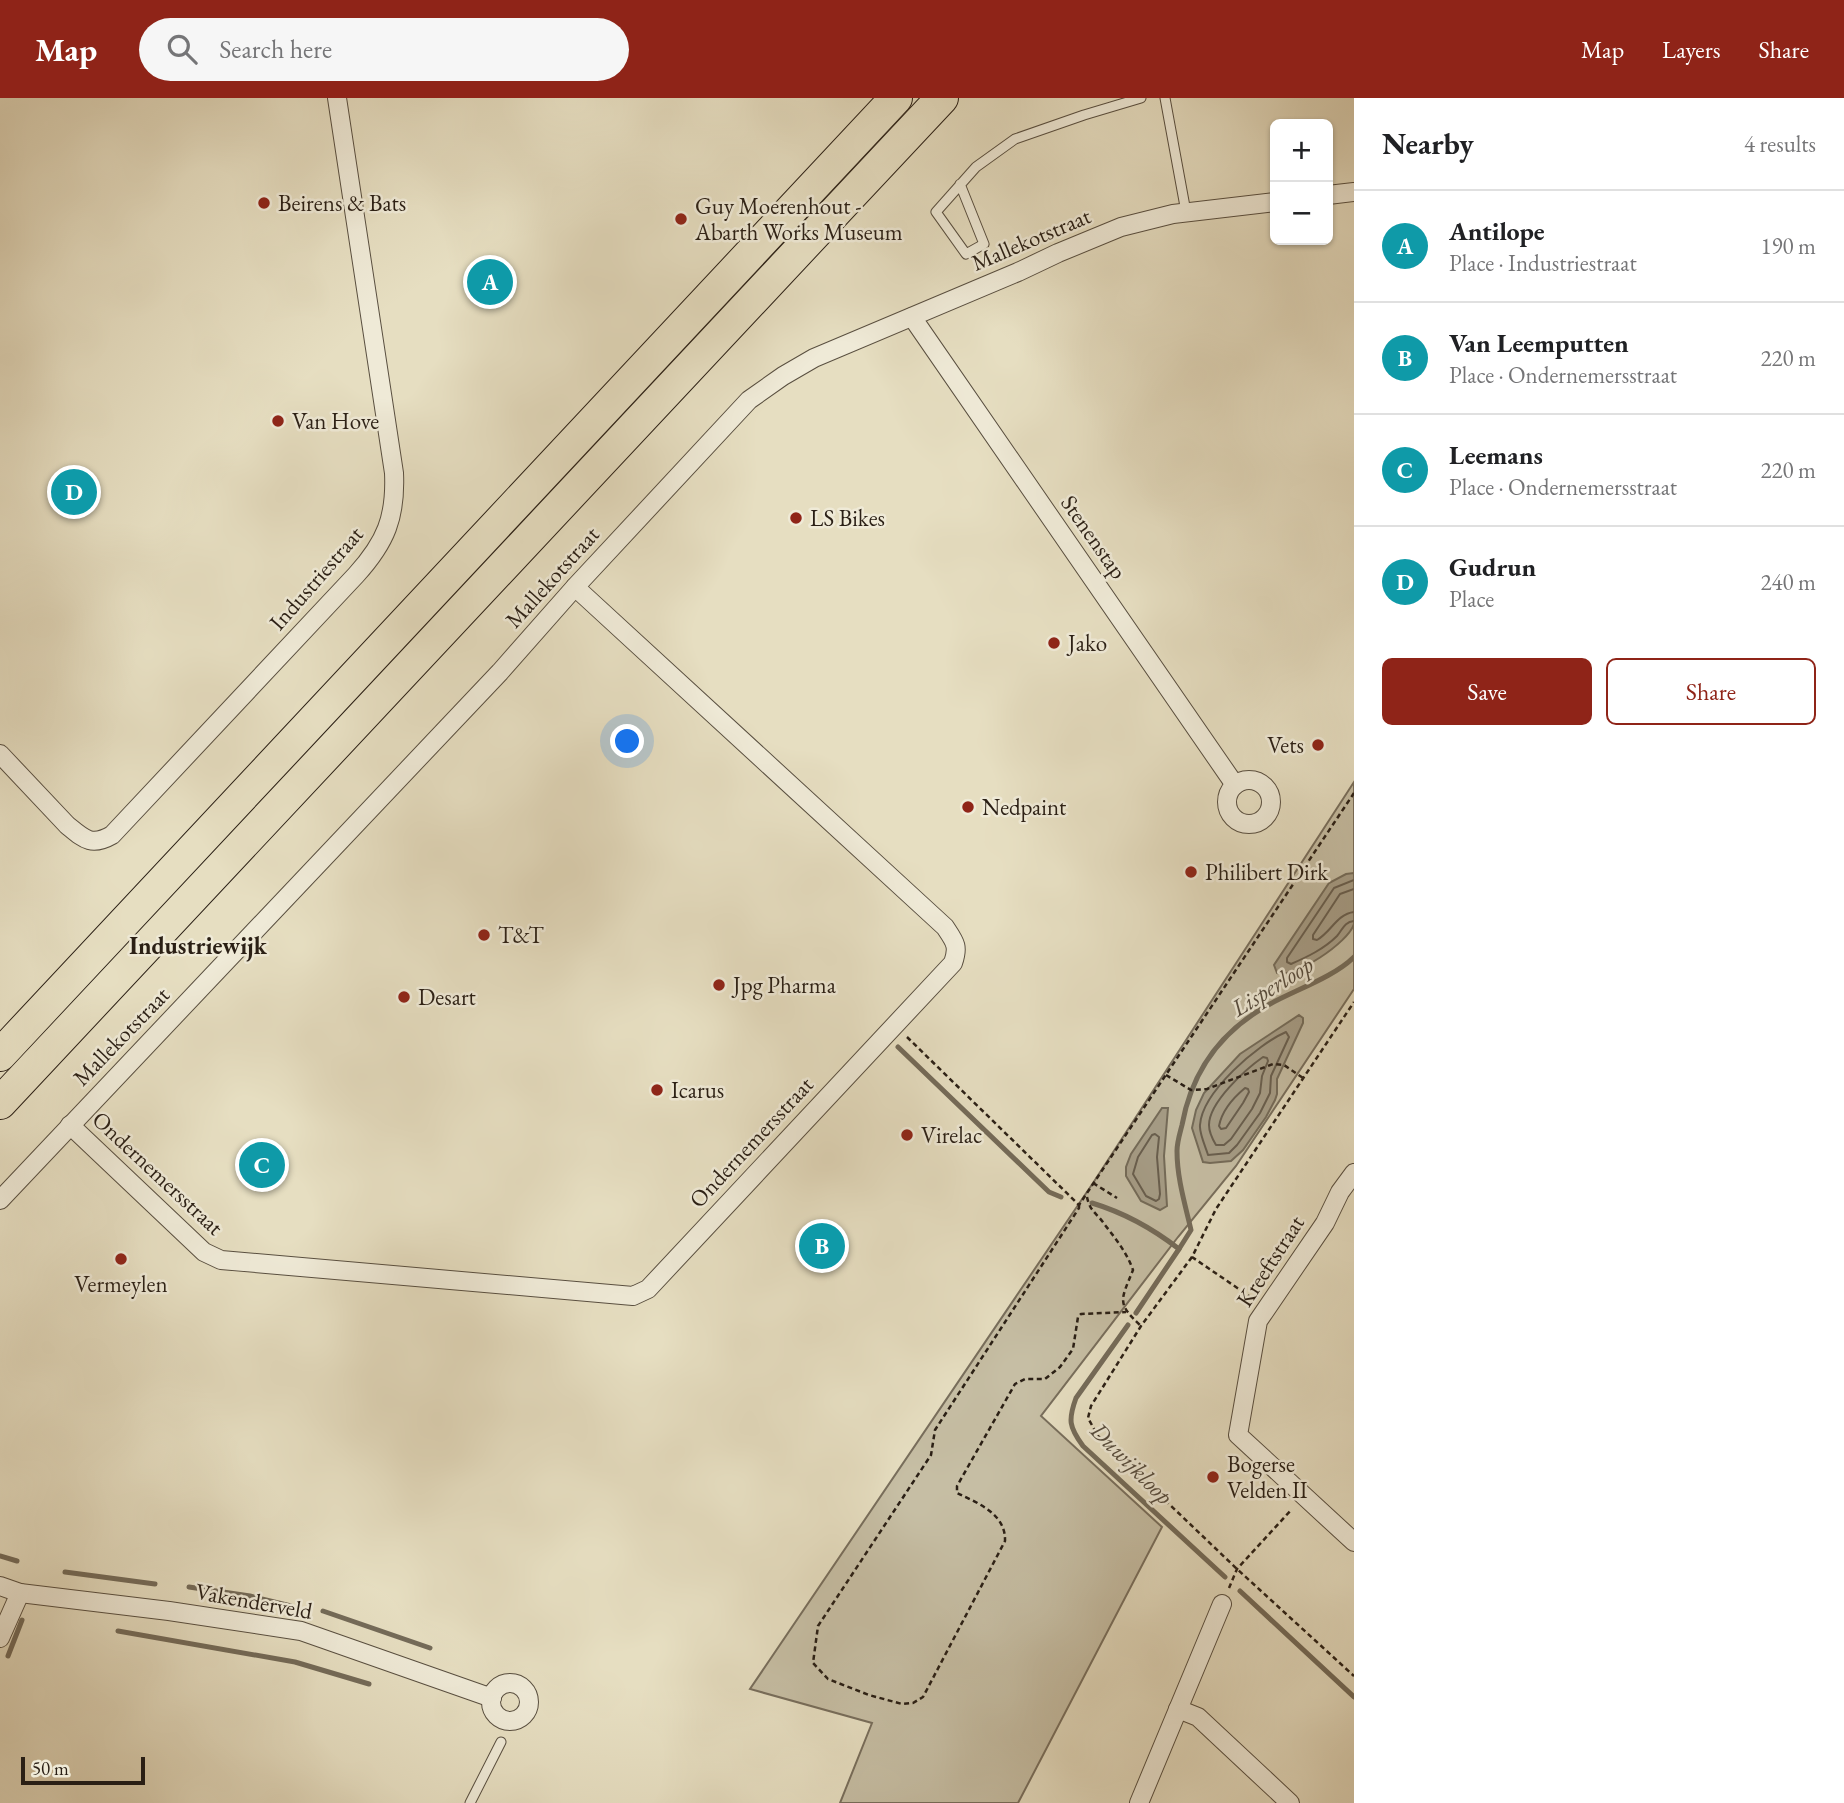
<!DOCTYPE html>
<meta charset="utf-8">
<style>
body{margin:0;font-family:"EB Garamond",serif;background:#f6f6f6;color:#202124}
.controls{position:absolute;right:21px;top:21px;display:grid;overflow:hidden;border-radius:10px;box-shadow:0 2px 5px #0004}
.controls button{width:63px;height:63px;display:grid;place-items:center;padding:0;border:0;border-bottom:2px solid #e0e0e0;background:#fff;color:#202124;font:35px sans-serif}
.scale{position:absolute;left:21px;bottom:18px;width:124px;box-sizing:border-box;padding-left:7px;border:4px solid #2a1f15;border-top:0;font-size:19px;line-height:24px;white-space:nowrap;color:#2a1f15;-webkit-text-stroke:5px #efead7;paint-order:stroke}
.you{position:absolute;left:628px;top:644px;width:24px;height:24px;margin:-18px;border:5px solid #fff;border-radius:50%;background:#1a73e8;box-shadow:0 0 0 10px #1a73e833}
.badge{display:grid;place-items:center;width:46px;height:46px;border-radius:50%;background:#8f2418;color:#fff;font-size:23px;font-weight:700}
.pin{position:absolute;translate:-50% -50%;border:4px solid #fff;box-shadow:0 2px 7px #0006}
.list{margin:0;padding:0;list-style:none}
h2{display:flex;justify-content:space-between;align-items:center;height:91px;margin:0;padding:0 28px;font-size:30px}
h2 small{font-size:23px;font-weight:400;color:#757577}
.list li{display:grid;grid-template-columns:46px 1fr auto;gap:21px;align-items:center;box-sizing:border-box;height:112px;padding:0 28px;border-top:2px solid #e0e0e0}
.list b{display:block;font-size:26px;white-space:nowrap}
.list p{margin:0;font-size:23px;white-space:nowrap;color:#757577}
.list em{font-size:23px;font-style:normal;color:#757577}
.actions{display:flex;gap:14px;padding:21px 28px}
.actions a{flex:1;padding:16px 0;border:2px solid #8f2418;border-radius:10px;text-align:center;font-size:24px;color:#8f2418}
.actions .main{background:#8f2418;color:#fff}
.icon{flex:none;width:38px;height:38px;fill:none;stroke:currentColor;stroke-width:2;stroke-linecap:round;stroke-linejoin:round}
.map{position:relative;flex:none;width:1354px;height:1705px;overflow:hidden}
header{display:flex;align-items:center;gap:42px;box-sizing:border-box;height:98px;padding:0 35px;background:#8f2418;color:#fff}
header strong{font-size:33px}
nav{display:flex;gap:38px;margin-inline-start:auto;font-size:24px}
.search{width:490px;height:63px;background:#f6f6f6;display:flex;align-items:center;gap:18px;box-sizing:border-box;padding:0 24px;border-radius:38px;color:#757577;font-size:26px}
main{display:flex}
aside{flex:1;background:#fff}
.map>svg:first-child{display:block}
.green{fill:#c6bea4;stroke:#786e5c;stroke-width:2}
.water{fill:#a69d87;stroke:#746b59;stroke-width:2}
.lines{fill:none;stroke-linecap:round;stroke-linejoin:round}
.shore{stroke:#685e4e;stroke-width:2}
.stream{stroke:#746b59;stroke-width:5}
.lane-casing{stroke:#594f40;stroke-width:11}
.street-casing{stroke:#594f40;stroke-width:20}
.highway-casing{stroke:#2a1f15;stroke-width:34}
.path{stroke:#2a1f15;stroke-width:2.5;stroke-dasharray:5 3.5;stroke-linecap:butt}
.lane{stroke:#efead7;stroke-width:9}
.street{stroke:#efead7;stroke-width:18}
.highway{stroke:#e6dec1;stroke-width:32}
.poi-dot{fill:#8f2418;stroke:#efead7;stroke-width:2.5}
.labels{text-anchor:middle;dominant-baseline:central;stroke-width:5;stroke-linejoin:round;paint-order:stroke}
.poi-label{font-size:23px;fill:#2a1f15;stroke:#efead7;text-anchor:start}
.street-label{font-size:23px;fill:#2a1f15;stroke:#efead7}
.neighbourhood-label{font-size:24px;font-weight:bold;fill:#2a1f15;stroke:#efead7}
.water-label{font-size:24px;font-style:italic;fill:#554b3d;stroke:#efead7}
</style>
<header>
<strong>Map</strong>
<div class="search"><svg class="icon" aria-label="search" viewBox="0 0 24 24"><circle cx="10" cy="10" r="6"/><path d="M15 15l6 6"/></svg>Search here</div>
<nav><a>Map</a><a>Layers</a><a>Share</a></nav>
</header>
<main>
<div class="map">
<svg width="1354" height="1705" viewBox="0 0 1354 1705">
<rect width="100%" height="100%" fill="#e6dec1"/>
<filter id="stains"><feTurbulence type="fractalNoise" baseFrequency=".00286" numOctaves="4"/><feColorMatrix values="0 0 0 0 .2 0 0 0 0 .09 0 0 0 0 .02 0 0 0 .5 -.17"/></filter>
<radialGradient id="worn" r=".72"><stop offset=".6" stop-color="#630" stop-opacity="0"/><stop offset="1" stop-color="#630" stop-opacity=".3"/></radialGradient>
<polygon class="green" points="1354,684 1354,891 1236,1068 1178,1139 1041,1318 1162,1429 1018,1705 840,1705 872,1625 750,1591 1093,1085"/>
<g class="water">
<path d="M1354 775C1354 786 1354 818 1354 826 1348 845 1295 880 1277 875L1274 867 1329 785 1346 776Z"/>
<polygon points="1299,917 1303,920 1303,925 1277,981 1277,996 1275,1002 1266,1019 1243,1052 1231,1063 1210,1065 1203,1064 1192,1030 1196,1012 1204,995 1240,956"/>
<polygon points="1162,1010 1168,1010 1164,1058 1167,1108 1160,1112 1141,1103 1126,1078 1126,1069 1131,1056"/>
</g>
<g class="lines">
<g class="shore">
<path d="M1354 782 1334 790 1287 860V864L1291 866C1307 859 1324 851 1337 838 1343 831 1344 824 1354 823"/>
<path d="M1354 791 1340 796 1313 837V841L1317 842C1331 834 1337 816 1354 814"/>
<path d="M1286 934 1289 939 1271 978 1270 995 1260 1015 1237 1047 1229 1055 1208 1057C1206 1050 1199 1035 1200 1027 1202 994 1258 946 1286 934Z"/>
<path d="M1263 959 1267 960 1268 963 1262 978 1260 995 1252 1011 1231 1041 1224 1047H1216C1213 1042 1209 1033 1209 1027 1209 1004 1246 971 1263 959Z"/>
<path d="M1245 990 1248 991 1249 994 1243 1005 1226 1030 1221 1031 1219 1028C1222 1012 1233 1000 1245 990Z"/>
<polygon points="1155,1036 1159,1039 1157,1059 1160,1096 1159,1101 1156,1103 1146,1098 1133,1076 1138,1059 1152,1037"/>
</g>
<g class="stream">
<polyline points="898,949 1049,1094 1061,1099"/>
<path d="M1092 1105C1125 1115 1152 1130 1179 1151L1136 1215"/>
<path d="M1179 1151 1191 1132C1185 1106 1177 1080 1177 1053 1177 1044 1180 1035 1182 1027 1192 972 1222 932 1270 906 1295 892 1334 879 1354 859"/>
<path d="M1128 1227 1076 1300C1068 1322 1069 1329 1083 1348L1225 1479"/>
<polyline points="0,1458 17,1463"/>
<polyline points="65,1474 155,1486"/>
<polyline points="189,1489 250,1498 291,1508"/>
<polyline points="1240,1493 1354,1599"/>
<polyline points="323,1513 430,1550"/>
<polyline points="118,1533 295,1564 369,1586"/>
<polyline points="8,1558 22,1522"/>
</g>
<defs>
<g id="lane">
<polyline points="1165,0 1186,114"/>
<polyline points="960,86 984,146 966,156 936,114 976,69 1015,41 1084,17 1141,0"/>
<polyline points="470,1705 501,1644"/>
</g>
<g id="street">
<polyline points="1328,97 1354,94"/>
<polyline points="912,219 1235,687"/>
<path d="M0 656 67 727C84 741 91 749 112 737L356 477C386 444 396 419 394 375L337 0"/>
<circle cx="1249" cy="704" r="22"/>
<path d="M70 1027 204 1154 221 1162 633 1198 648 1191 953 865C959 848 955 844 945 829L575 489"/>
<polyline points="1354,1075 1340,1094 1325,1125 1258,1223 1238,1337 1354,1444"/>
<polyline points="0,1102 500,574 575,489 749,302 783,278 814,260 1018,174 1058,155 1121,129 1173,116 1275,104"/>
<polyline points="0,1488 20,1495 169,1513 301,1533 492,1600"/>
<polyline points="0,1540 20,1495"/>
<circle cx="510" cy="1604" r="19"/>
<polyline points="1178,1611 1198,1619 1290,1705"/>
<polyline points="1139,1705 1222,1506"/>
</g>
<g id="highway">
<polyline points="0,957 896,0"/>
<polyline points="0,1005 942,0"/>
</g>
</defs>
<use href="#lane" class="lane-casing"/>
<use href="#street" class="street-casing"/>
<use href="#highway" class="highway-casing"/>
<g class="path">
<polyline points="907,939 1079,1107 1354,695"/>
<polyline points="1166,977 1191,992 1207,991 1273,966 1284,967 1303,980"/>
<polyline points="1093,1085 1117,1100"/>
<path d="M1087 1099C1090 1114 1097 1115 1105 1127 1116 1141 1127 1155 1133 1172 1121 1202 1116 1205 1141 1228"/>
<path d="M1079 1107V1110L935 1332 931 1357 818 1528 813 1565 828 1581 869 1597 902 1606 913 1605 923 1599 1005 1443C1006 1416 978 1405 957 1395V1388L1015 1286 1025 1281H1045L1060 1269 1073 1251 1078 1219 1081 1216 1126 1214"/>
<polyline points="1192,1159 1141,1228 1091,1308 1088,1320 1098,1338 1237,1471 1354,1578"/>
<polyline points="1252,1200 1192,1159 1216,1111 1354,904"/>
<polyline points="1229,1490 1237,1471 1292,1411"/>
</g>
<use href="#lane" class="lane"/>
<use href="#street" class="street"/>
<use href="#highway" class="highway"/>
</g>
<g class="poi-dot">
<circle cx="264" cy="105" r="7"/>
<circle cx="681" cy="121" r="7"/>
<circle cx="278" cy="323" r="7"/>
<circle cx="796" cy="420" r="7"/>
<circle cx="1054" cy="545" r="7"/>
<circle cx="1318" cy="647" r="7"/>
<circle cx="968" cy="709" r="7"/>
<circle cx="1191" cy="774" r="7"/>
<circle cx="484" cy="837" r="7"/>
<circle cx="719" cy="887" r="7"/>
<circle cx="404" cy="899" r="7"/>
<circle cx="657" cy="992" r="7"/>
<circle cx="907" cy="1037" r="7"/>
<circle cx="121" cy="1161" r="7"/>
<circle cx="1213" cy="1379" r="7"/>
</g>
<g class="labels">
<g class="poi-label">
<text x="278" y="105">Beirens &amp; Bats</text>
<text x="695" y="108">Guy Moerenhout -<tspan x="695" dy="26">Abarth Works Museum</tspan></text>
<text x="292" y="323">Van Hove</text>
<text x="810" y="420">LS Bikes</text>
<text x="1068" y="545">Jako</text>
<text x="1304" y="647" text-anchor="end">Vets</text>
<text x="982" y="709">Nedpaint</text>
<text x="1205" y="774">Philibert Dirk</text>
<text x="498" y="837">T&amp;T</text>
<text x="733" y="887">Jpg Pharma</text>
<text x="418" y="899">Desart</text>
<text x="671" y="992">Icarus</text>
<text x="921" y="1037">Virelac</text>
<text x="121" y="1186" text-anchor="middle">Vermeylen</text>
<text x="1227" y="1366">Bogerse<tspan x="1227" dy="26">Velden II</tspan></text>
</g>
<g class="street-label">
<text transform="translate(1031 141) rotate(-23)">Mallekotstraat</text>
<text transform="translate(1094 439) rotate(55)">Stenenstap</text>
<text transform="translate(552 479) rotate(-48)">Mallekotstraat</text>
<text transform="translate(316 480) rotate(-49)">Industriestraat</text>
<text transform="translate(121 938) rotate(-46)">Mallekotstraat</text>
<text transform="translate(751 1044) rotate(-47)">Ondernemersstraat</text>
<text transform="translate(158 1075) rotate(43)">Ondernemersstraat</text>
<text transform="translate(1270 1163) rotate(-57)">Kreeftstraat</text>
<text transform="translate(254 1503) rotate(10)">Vakenderveld</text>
</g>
<g class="neighbourhood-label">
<text x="198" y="847">Industriewijk</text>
</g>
<g class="water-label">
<text transform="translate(1272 888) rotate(-32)">Lisperloop</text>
<text transform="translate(1132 1365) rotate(45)">Duwijkloop</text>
</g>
</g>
<rect width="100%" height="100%" filter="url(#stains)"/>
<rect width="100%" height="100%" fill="url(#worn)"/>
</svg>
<div class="controls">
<button>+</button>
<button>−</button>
</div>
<div class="scale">50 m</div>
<div class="you"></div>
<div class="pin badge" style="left:490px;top:184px;background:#0f9aa8">A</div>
<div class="pin badge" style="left:822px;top:1148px;background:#0f9aa8">B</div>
<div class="pin badge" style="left:262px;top:1067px;background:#0f9aa8">C</div>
<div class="pin badge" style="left:74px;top:394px;background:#0f9aa8">D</div>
</div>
<aside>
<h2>Nearby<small>4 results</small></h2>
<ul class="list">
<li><span class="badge" style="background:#0f9aa8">A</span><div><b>Antilope</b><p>Place · Industriestraat</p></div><em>190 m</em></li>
<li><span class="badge" style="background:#0f9aa8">B</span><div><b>Van Leemputten</b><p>Place · Ondernemersstraat</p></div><em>220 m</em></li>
<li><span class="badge" style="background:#0f9aa8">C</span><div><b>Leemans</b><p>Place · Ondernemersstraat</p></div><em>220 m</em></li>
<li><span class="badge" style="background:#0f9aa8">D</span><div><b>Gudrun</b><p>Place</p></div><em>240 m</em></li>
</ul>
<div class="actions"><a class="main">Save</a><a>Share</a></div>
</aside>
</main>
